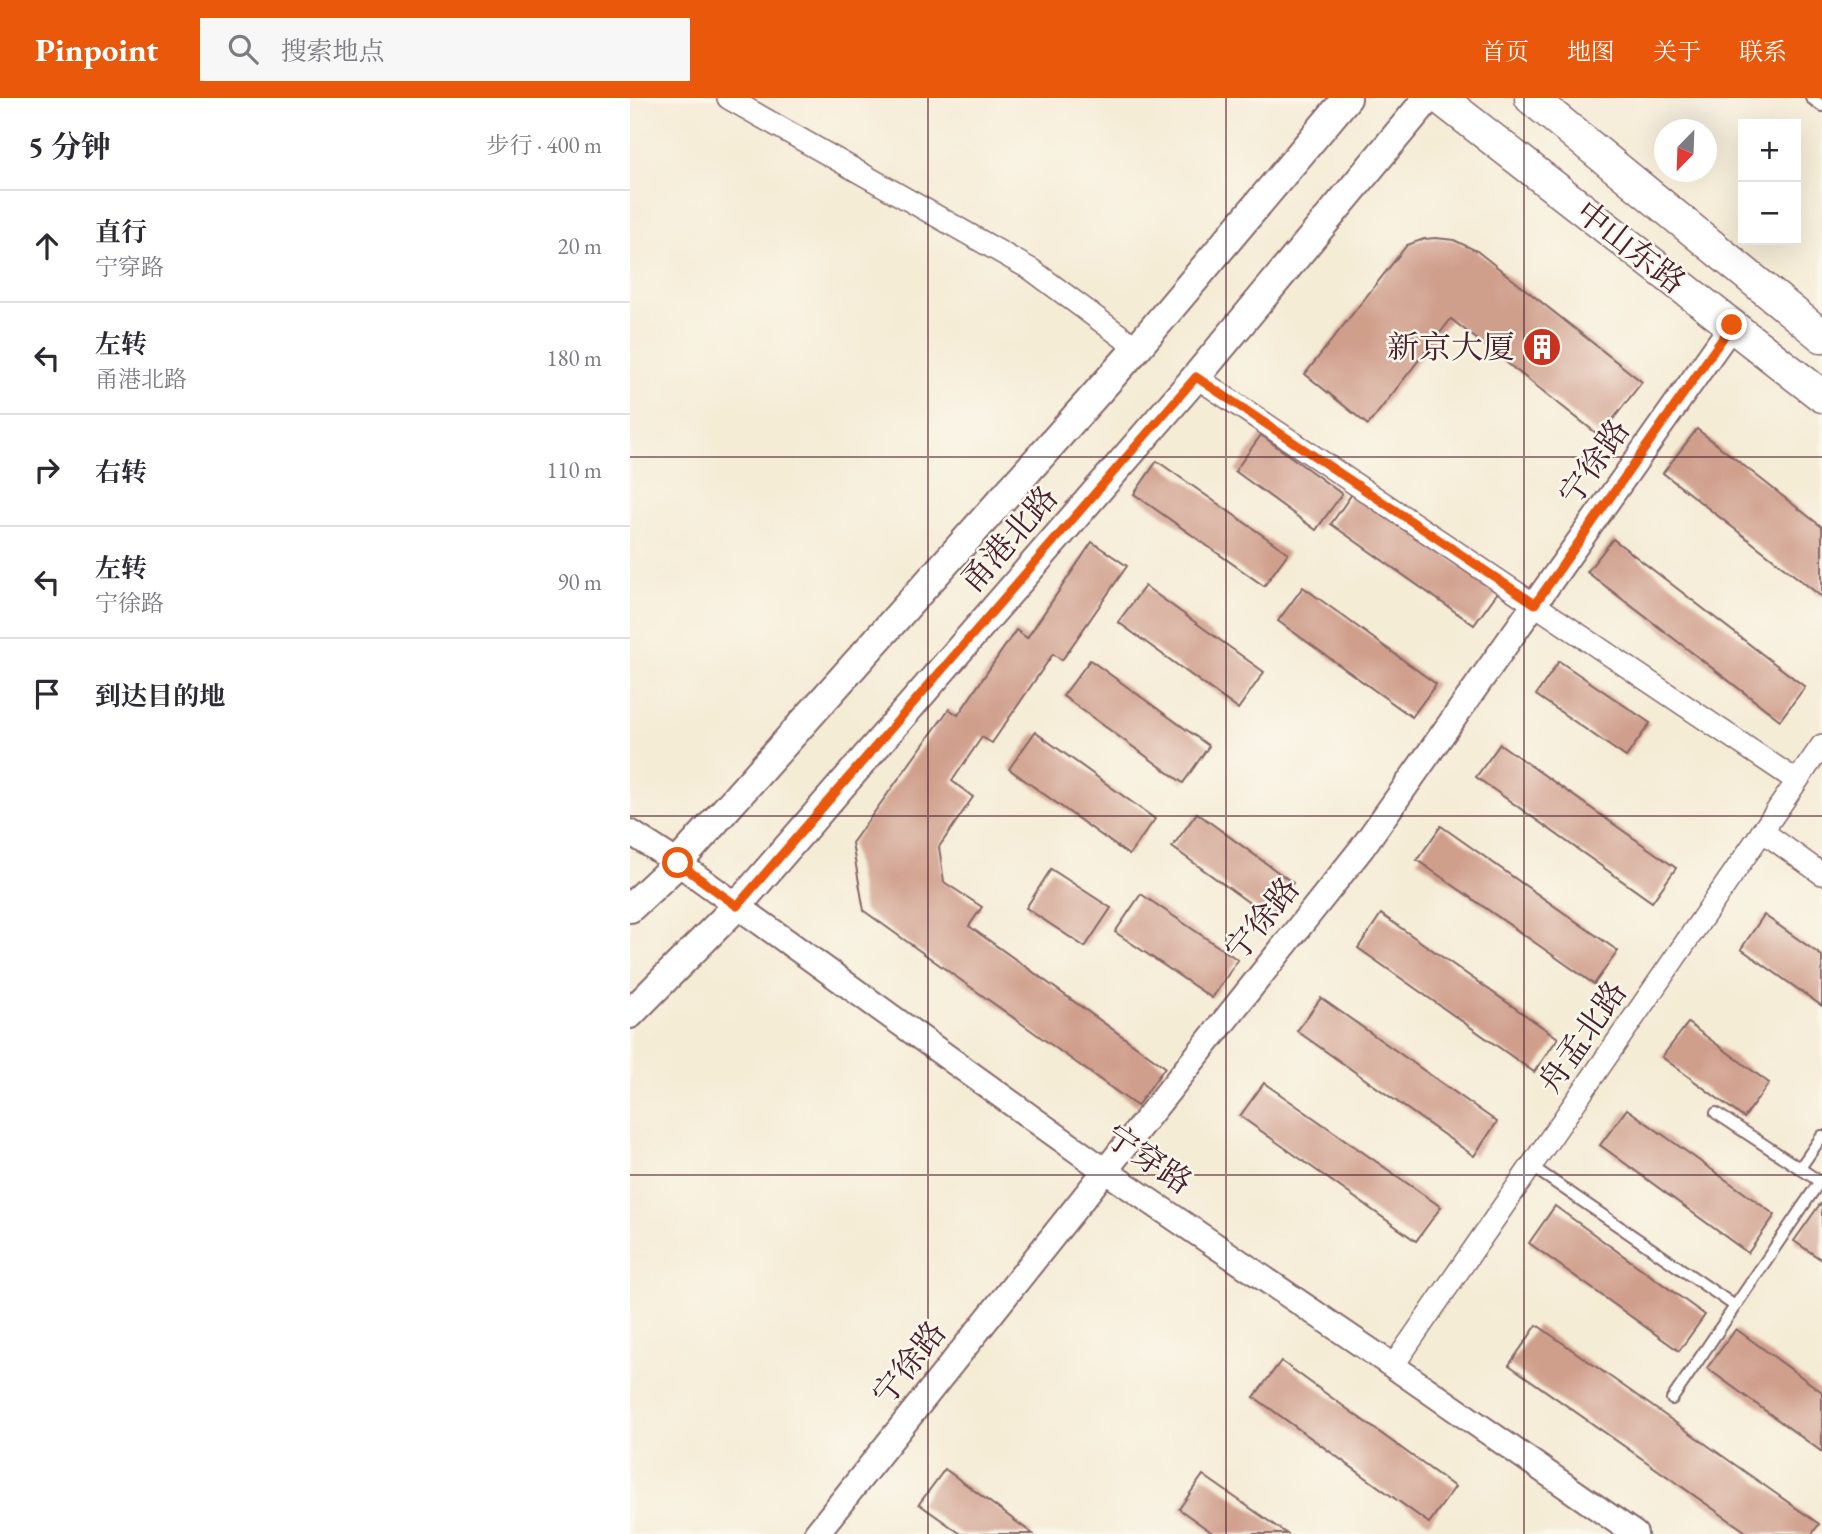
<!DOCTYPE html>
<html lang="zh">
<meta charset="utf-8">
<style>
body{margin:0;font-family:"EB Garamond","Noto Serif SC",serif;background:#f7f7f7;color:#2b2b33}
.controls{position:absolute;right:21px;top:21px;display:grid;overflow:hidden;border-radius:0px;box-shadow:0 7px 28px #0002}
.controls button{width:63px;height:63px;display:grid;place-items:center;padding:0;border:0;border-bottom:2px solid #e1e1e2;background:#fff;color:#2b2b33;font:35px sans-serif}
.compass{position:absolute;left:1024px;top:21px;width:63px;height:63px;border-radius:50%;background:#fff;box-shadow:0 7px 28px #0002;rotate:203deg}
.stop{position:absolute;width:21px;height:21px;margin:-16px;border:5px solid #ea580c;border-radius:50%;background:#fff}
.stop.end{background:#ea580c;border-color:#fff;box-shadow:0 2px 7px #0008}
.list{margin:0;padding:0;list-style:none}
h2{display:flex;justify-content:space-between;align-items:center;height:91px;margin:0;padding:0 28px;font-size:30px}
h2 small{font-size:23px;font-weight:400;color:#7c7c81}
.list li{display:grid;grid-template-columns:46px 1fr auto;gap:21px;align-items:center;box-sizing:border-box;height:112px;padding:0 28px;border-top:2px solid #e1e1e2}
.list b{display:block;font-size:26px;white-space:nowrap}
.list p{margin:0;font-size:23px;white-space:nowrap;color:#7c7c81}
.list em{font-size:23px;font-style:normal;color:#7c7c81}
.icon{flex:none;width:38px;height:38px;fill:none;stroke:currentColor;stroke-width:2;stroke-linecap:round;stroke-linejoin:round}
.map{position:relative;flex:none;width:1192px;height:1436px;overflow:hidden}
header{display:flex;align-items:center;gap:42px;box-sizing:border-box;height:98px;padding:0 35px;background:#ea580c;color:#fff}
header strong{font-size:33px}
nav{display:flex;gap:38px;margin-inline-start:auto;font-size:24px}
.search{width:490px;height:63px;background:#f7f7f7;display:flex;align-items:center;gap:18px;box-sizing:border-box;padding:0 24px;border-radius:0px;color:#7c7c81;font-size:26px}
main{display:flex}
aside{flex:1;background:#fff}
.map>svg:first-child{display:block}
.building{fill:#d09f8c}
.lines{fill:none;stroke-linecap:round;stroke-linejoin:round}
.service-casing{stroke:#866767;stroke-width:14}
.minor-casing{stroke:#866767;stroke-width:24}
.tertiary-casing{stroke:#866767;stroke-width:28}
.secondary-casing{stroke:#866767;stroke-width:32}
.primary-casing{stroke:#866767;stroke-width:35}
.service{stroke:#fff;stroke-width:10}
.minor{stroke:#fff;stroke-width:21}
.tertiary{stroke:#fff;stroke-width:24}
.secondary{stroke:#fff;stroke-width:28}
.primary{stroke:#fff;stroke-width:32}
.route{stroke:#ea580c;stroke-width:9}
.grid{fill:none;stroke:#4a1f2b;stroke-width:2;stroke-opacity:0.55}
.labels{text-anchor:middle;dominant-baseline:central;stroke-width:5;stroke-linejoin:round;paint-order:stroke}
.street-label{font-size:32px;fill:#4a1f2b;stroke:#fbf7ec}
.poi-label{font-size:32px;fill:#4a1f2b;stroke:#fbf7ec;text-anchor:end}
</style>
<header>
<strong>Pinpoint</strong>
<div class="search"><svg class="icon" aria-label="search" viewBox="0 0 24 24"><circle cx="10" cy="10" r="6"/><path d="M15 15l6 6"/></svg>搜索地点</div>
<nav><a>首页</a><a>地图</a><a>关于</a><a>联系</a></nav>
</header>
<main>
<aside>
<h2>5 分钟<small>步行 · 400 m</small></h2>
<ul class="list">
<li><svg class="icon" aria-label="ahead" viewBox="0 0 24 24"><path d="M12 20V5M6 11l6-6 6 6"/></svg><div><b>直行</b><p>宁穿路</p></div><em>20 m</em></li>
<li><svg class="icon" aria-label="left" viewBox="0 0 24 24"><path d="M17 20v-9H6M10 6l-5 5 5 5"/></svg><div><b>左转</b><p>甬港北路</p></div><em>180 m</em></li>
<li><svg class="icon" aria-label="right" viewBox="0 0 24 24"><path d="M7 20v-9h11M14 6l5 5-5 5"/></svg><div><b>右转</b></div><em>110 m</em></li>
<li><svg class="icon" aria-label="left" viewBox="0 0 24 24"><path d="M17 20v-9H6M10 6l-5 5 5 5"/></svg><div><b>左转</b><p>宁徐路</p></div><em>90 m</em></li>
<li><svg class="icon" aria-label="arrive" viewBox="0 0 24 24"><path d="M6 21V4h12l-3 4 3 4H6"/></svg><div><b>到达目的地</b></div></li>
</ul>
</aside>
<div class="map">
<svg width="1192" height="1436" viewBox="0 0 1192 1436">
<rect width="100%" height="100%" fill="#fbf7ec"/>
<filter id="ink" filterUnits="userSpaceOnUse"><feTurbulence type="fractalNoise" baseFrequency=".0143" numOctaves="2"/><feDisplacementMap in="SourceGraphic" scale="14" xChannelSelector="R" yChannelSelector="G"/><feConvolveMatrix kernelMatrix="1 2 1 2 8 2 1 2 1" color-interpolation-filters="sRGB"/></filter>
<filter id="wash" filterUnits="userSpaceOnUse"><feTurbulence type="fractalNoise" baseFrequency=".00686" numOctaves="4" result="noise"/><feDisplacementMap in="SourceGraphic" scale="28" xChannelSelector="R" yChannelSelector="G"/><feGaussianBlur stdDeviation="1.57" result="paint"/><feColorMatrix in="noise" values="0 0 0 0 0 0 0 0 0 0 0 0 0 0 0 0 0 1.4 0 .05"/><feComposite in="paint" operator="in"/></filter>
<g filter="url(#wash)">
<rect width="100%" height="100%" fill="#f5ecd6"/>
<g id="blocks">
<g class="building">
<polygon points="806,140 824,142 847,153 1012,284 970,338 821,221 738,327 675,276 777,147 794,141"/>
<polygon points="1067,331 1192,429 1192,499 1033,375"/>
<polygon points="631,337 712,396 686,432 605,373"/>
<polygon points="527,363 658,455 634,488 504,396"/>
<polygon points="724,393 868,494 844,527 701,426"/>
<polygon points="983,441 1175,589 1150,622 957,474"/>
<polygon points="462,444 497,468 432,562 423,556 362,645 352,639 322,683 343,699 309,749 314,784 352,809 339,828 535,969 507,1008 234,813 222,745 319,611 328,617 386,532 397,540"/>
<polygon points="515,488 634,574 608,611 488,524"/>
<polygon points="673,489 806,586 782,619 648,523"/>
<polygon points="460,562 579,648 553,685 433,598"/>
<polygon points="929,563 1020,625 996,659 906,597"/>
<polygon points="405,634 525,721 499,757 379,671"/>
<polygon points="870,646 1046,770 1022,804 846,679"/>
<polygon points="567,715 663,785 639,819 542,749"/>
<polygon points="811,728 988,853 964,886 787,762"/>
<polygon points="421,771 481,810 455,849 396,810"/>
<polygon points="511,796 608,862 582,900 485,834"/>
<polygon points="751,816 928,940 904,974 728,850"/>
<polygon points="1134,817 1192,858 1192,908 1111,851"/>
<polygon points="691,900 867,1024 844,1058 667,933"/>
<polygon points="1058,925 1139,985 1114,1020 1032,959"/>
<polygon points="634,985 811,1109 786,1143 610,1018"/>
<polygon points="997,1011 1145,1117 1118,1155 970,1047"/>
<polygon points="1190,1106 1192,1108 1192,1162 1164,1143"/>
<polygon points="925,1108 1075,1217 1049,1253 899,1145"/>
<polygon points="907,1227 1189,1426 1182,1436 1119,1436 879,1267"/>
<polygon points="1106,1231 1192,1294 1192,1354 1077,1270"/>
<polygon points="651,1263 825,1389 799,1425 624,1299"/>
<polygon points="315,1371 403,1436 331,1436 289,1406"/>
<polygon points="573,1377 657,1436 584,1436 549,1411"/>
</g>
</g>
</g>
<g filter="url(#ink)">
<use href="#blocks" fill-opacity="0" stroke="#866767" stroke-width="2"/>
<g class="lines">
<defs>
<g id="service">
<polyline points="1181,0 1192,8"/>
<polyline points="1086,1015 1192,1085"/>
<polyline points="901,1068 1105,1208"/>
<polyline points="1170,1070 1192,1038"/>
<polyline points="1042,1301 1190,1083"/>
</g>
<g id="minor">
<polyline points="98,0 402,172 507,250"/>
<polyline points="566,279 1167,683"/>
<polyline points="1132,733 1192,776"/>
<polyline points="763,1268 1192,647"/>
</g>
<g id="tertiary">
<polyline points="0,734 48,765 474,1072 763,1268 1005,1436"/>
<polyline points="186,1436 732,750 1102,227"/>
</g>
<g id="secondary">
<polyline points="0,810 48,765 507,250 717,0"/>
<polyline points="0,916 107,808 566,279 798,0"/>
</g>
<g id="primary">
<polyline points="810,0 1192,298"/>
<polyline points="901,0 1192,238"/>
</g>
</defs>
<use href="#service" class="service-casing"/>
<use href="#minor" class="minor-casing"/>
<use href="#tertiary" class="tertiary-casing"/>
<use href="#secondary" class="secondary-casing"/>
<use href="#primary" class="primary-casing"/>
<use href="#service" class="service"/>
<use href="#minor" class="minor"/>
<use href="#tertiary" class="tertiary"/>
<use href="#secondary" class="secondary"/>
<use href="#primary" class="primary"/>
</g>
</g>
<g class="lines" filter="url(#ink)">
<polyline class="route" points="48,765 107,808 566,279 905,506 1102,227"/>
</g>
<path class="grid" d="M298 0V1436M596 0V1436M894 0V1436M0 359H1192M0 718H1192M0 1077H1192"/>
<defs>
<symbol id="building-disc" viewBox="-11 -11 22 22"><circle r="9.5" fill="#c8321e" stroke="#fbf7ec"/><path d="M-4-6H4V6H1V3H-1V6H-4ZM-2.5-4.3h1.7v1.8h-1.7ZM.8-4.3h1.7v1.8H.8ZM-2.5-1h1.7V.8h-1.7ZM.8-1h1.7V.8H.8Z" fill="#fff"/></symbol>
</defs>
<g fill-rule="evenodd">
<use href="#building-disc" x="890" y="227" width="44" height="44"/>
</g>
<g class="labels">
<g class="street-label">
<text transform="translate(1001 149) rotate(38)">中山东路</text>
<text transform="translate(964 364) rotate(-55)">宁徐路</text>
<text transform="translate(379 441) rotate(-49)">甬港北路</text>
<text transform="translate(632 821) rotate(-51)">宁徐路</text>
<text transform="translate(952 939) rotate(-55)">舟孟北路</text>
<text transform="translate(519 1061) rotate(34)">宁穿路</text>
<text transform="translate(279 1265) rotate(-52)">宁徐路</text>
</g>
<g class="poi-label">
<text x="885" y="249">新京大厦</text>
</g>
</g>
</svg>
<div class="controls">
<button>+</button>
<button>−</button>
</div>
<svg class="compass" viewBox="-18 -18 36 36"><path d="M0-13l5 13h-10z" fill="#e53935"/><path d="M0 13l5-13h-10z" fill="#7c7c81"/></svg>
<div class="stop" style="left:48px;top:765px"></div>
<div class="stop end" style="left:1102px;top:227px"></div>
</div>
</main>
